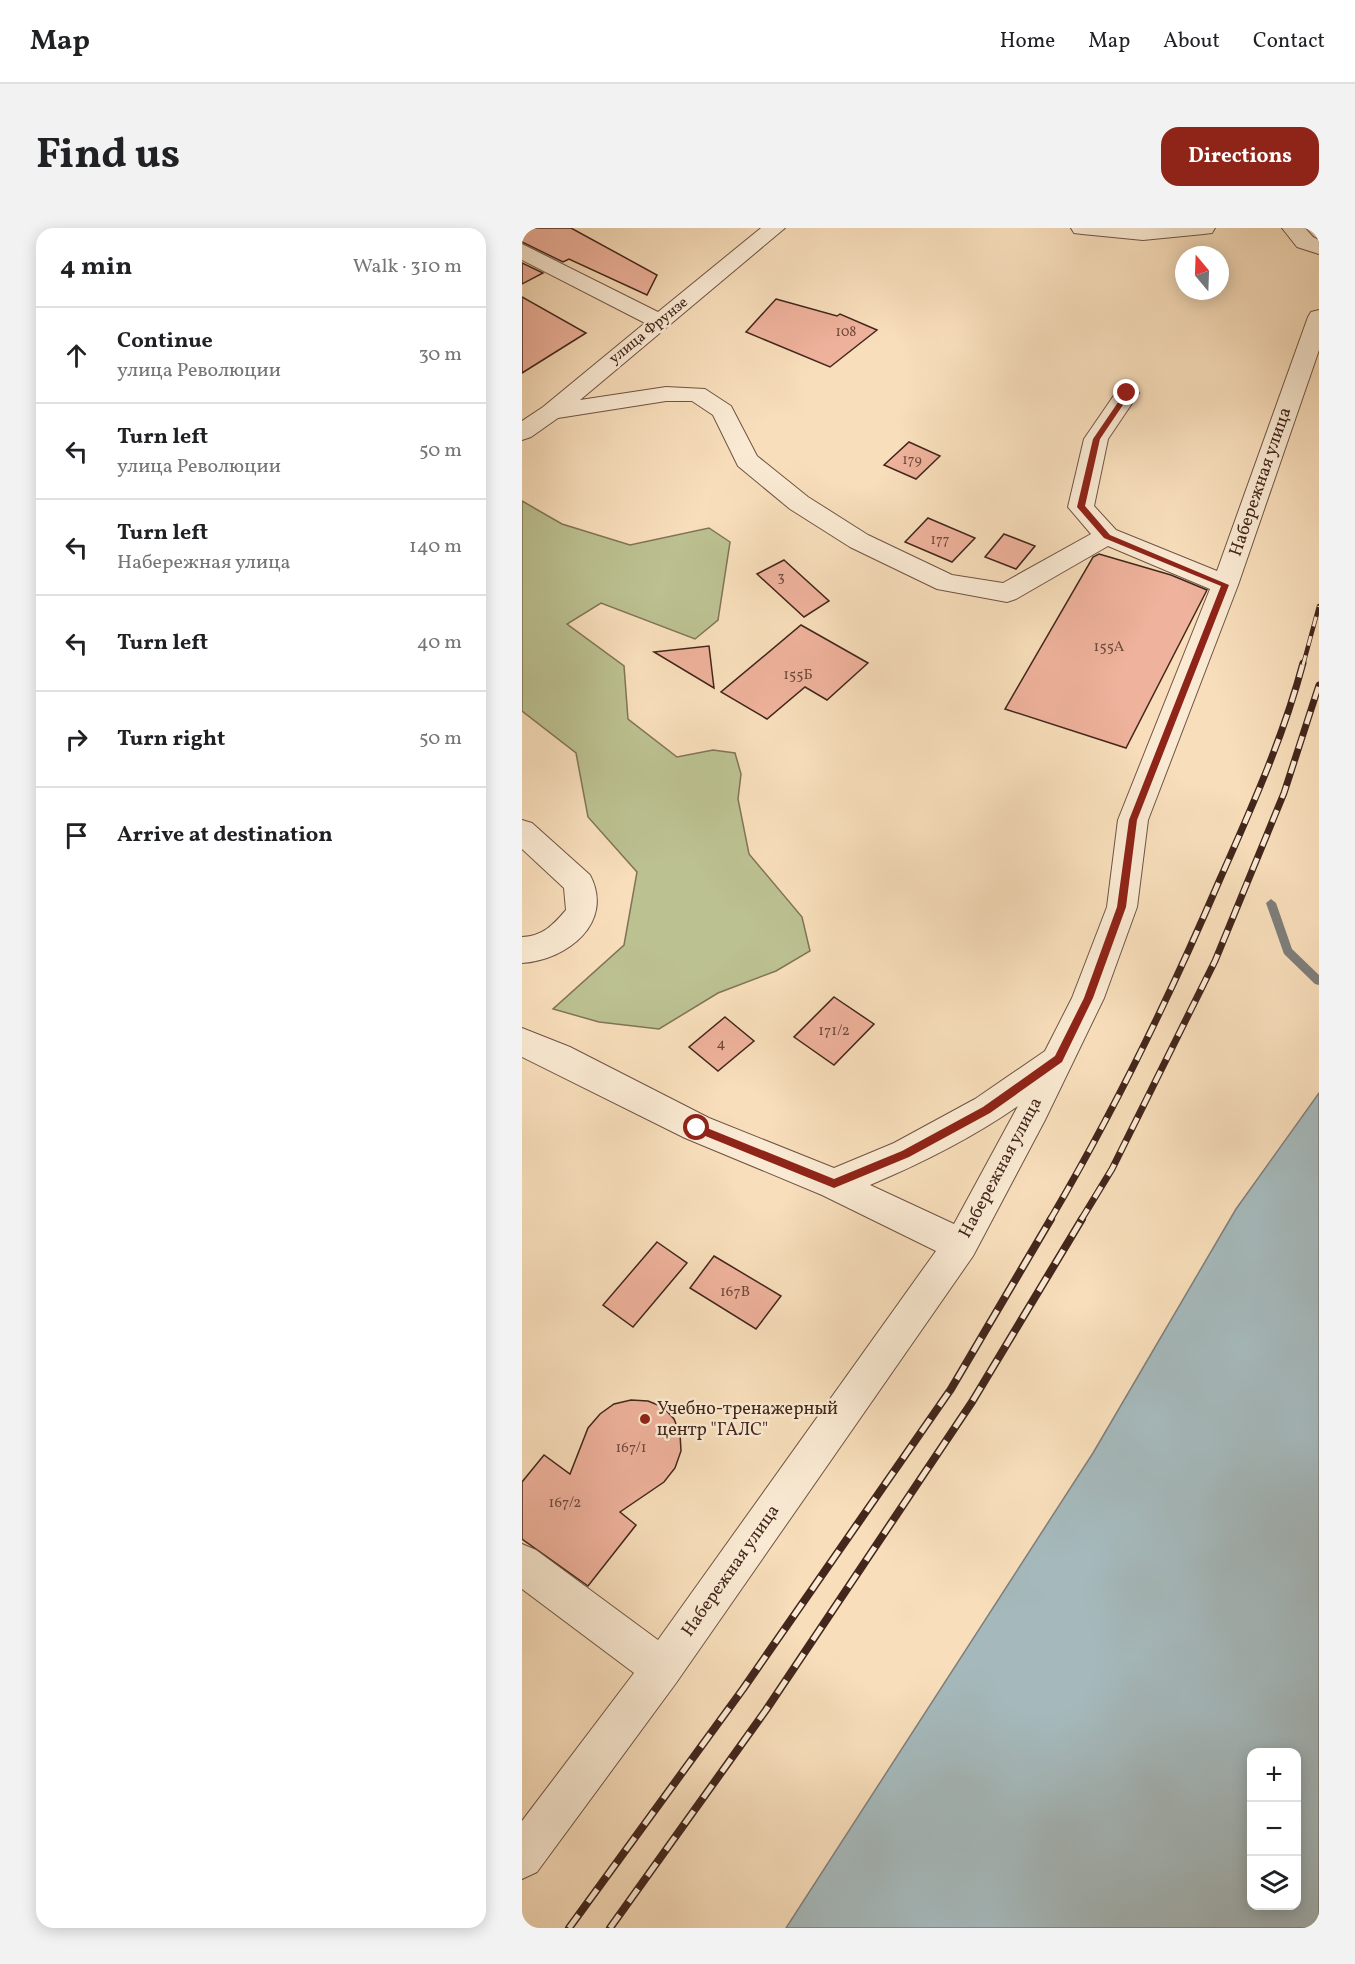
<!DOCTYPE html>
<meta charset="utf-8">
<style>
body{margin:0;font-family:Vollkorn,serif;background:#f2f2f2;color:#202124}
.controls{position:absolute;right:18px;bottom:18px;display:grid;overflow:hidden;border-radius:12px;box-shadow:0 3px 15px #0003}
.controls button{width:54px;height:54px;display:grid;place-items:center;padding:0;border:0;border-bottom:2px solid #e0e0e0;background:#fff;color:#202124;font:30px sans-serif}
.compass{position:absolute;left:653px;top:18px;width:54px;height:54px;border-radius:50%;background:#fff;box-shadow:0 3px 15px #0003;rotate:341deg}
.stop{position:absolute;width:18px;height:18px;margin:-14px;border:4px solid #8f2418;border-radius:50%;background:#fff}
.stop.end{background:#8f2418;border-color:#fff;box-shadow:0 2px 6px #0008}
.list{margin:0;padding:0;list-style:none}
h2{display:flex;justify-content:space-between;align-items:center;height:78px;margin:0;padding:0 24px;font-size:26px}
h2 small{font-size:20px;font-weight:400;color:#757577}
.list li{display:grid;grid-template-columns:39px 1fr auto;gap:18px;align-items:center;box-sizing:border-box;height:96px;padding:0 24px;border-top:2px solid #e0e0e0}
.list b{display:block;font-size:22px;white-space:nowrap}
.list p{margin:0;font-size:20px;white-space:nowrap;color:#757577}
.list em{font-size:20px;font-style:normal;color:#757577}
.icon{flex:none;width:33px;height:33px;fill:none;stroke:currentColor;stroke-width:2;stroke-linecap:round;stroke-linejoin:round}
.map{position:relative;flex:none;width:797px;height:1700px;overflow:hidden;border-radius:18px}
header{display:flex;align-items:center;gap:36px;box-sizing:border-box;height:84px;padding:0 30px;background:#fff;border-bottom:2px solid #e0e0e0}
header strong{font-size:28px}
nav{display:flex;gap:33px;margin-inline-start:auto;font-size:21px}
.intro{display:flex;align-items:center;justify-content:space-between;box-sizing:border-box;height:144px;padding:0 36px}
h1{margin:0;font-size:42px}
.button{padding:15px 27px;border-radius:18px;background:#8f2418;color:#fff;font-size:21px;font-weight:700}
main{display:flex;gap:36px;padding:0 36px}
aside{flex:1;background:#fff;border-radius:18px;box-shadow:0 3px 15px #0003}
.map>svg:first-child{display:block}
.green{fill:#bcc191;stroke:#807456;stroke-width:1.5}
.water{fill:#a5b9bc;stroke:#7e7e7c;stroke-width:1.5;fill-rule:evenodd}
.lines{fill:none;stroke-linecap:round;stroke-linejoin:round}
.stream{fill:#7e7e7c;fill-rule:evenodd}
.building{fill:#efb29c;stroke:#43261c;stroke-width:1.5}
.minor-casing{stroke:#705444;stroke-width:2}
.minor{fill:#faead3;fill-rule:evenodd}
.rail-far2-casing{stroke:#43261c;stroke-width:4.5}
.rail-far1-casing{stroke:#43261c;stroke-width:7}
.rail-casing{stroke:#43261c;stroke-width:8}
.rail-far2{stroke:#faead3;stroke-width:3;stroke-dasharray:10;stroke-linecap:butt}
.rail-far1{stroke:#faead3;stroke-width:4.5;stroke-dasharray:13;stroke-linecap:butt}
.rail{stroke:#faead3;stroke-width:5;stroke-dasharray:16;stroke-linecap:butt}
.route{fill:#8f2418}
.poi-dot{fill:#8f2418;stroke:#faead3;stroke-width:2}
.labels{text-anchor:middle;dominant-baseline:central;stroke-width:5;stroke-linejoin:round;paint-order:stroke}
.far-number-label{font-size:14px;fill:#6e493c}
.far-street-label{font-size:15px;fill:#43261c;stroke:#faead3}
.number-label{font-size:15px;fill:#6e493c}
.street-label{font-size:18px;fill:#43261c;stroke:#faead3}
.poi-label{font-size:18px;fill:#43261c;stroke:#faead3;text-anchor:start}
</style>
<header>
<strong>Map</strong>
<nav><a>Home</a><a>Map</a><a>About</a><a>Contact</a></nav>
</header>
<div class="intro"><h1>Find us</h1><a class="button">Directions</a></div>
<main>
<aside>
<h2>4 min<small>Walk · 310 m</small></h2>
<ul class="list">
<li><svg class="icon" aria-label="ahead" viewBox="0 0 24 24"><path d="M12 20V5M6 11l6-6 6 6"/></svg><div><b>Continue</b><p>улица Революции</p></div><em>30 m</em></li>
<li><svg class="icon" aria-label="left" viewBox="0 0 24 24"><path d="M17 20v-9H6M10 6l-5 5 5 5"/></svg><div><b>Turn left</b><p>улица Революции</p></div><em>50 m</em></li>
<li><svg class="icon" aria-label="left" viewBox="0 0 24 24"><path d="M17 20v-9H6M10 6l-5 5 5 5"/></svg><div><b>Turn left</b><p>Набережная улица</p></div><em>140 m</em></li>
<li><svg class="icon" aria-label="left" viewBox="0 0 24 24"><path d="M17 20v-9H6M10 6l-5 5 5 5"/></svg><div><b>Turn left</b></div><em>40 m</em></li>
<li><svg class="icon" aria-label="right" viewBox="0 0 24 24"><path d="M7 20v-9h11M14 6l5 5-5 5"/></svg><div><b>Turn right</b></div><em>50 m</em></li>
<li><svg class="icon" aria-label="arrive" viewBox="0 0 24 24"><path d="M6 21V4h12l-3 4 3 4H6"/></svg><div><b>Arrive at destination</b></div></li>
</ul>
</aside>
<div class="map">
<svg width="797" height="1700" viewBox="0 0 797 1700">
<rect width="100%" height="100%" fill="#f8debb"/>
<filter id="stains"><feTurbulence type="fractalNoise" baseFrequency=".00333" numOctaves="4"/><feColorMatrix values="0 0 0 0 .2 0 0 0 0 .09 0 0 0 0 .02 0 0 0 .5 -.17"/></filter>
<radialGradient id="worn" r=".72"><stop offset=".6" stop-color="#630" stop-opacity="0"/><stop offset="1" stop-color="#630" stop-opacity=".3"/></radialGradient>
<polygon class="green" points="0,273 40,296 108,317 187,300 208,314 196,392 173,411 79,375 45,396 102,438 106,491 155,529 191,522 213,525 219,546 216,571 227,626 280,689 288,723 254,743 196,765 137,801 77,794 31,781 102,717 115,644 66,589 54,525 0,483"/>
<path class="water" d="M797 865V1700H264L571 1225 714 981ZM730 1524H774V1678H730Z"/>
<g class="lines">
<polygon class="stream" points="749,671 754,675 770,721 797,747 797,757 793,756 762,726 744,675"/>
</g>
<g class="building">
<polygon points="0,0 49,0 135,47 125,67 47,31 41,34 0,14"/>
<polygon points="0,35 21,45 0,56"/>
<polygon points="0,69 64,105 0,145"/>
<polygon points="254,71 315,88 318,86 355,102 308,139 224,104"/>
<polygon points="387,214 418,228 394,251 362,237"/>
<polygon points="406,290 453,310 430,334 383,314"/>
<polygon points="482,306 513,318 494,341 463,329"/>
<polygon points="577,326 649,347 685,362 604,520 483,481 571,329"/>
<polygon points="262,332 307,373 282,389 235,346"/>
<polygon points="279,397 346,435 305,472 283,459 245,491 199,464"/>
<polygon points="187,418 192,460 132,424"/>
<polygon points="312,769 352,796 312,837 272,809"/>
<polygon points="203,789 232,813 196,843 167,819"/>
<polygon points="135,1014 165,1035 111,1099 81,1077"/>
<polygon points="192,1028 259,1068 234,1101 168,1060"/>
<polygon points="109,1172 126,1173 141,1179 152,1191 158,1206 159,1223 153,1240 142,1254 98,1284 114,1297 66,1358 0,1311 0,1254 22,1227 48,1246 66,1200 78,1186 92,1176"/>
</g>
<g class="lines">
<defs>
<g id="minor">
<path d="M239 0H263L58 172 144 159 183 161 209 178 235 228 286 269 346 307 430 347 481 355 569 306 546 279 562 211 597 160 605 158 613 160 617 165 586 211 572 278 594 302 695 343 786 89 789 84 797 82V122L716 357 626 592 615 679 582 770 523 892 451 1028 154 1455 15 1644 0 1651V1593L112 1445 0 1361V1316L14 1322 136 1412 414 1023 300 967 163 910 0 829V800L48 819 187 890 312 940 372 915 453 871 523 823 550 770 585 679 596 592 688 361 586 318 494 371 485 374 415 361 328 319 268 281 216 238 191 187 170 173H144L36 190 9 209 0 212V193L21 179 123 95 0 32V16L136 84ZM496 878 432 996 348 957C400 935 450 910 496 878Z"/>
<polygon points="549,0 693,0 690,5 682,6 621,12 560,6 552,5"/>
<polygon points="760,0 783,0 791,9 797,12 797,26 775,19"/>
<path d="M0 592 10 595 68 647C93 695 45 732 0 735V709C21 708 31 697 44 682L42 660 0 621Z"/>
</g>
</defs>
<use href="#minor" class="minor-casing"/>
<use href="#minor" class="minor"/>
<defs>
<polyline id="rail-far2" points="781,437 797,378"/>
<g id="rail-far1">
<path d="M528 992C592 883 648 768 698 651 729 581 761 510 781 435"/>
<polyline points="559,992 590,941 693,733 762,565 797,457"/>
</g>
<g id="rail">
<polyline points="47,1700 221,1461 429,1161 529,991"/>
<polyline points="88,1700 244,1482 450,1174 560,991"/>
</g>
</defs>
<use href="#rail-far2" class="rail-far2-casing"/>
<use href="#rail-far1" class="rail-far1-casing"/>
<use href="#rail" class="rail-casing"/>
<use href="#rail-far2" class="rail-far2"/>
<use href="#rail-far1" class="rail-far1"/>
<use href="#rail" class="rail"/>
</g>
<polygon class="route" points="603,164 609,165 578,211 563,278 588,307 707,357 615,592 604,679 571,770 540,834 468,885 387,929 312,960 171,903 170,900 175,896 312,951 380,923 461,879 533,828 562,770 595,679 607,592 699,358 582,310 555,279 571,211"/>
<circle class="poi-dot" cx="123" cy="1191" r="6"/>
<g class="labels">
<g class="far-number-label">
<text x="324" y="104">108</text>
<text x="390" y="232">179</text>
<text x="418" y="312">177</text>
<text x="259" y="349">3</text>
</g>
<g class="far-street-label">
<text transform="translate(127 103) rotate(-39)">улица Фрунзе</text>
</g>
<g class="number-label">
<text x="587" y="419">155А</text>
<text x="276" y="447">155Б</text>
<text x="312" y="803">171/2</text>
<text x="199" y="816">4</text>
<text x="213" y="1064">167В</text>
<text x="109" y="1220">167/1</text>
<text x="43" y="1275">167/2</text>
</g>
<g class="street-label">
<text transform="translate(739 254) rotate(-71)">Набережная улица</text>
<text transform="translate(479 940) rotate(-62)">Набережная улица</text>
<text transform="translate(209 1343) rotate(-55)">Набережная улица</text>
</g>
<g class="poi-label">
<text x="135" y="1181">Учебно-тренажерный<tspan x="135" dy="21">центр "ГАЛС"</tspan></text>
</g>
</g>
<rect width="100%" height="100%" filter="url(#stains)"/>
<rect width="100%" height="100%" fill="url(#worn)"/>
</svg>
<div class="controls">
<button>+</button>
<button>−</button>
<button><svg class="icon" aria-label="layers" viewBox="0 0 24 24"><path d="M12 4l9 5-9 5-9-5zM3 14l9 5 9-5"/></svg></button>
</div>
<svg class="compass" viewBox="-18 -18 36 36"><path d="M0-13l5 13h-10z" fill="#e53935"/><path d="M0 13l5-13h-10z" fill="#757577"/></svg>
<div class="stop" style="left:175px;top:900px"></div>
<div class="stop end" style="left:605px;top:165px"></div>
</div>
</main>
